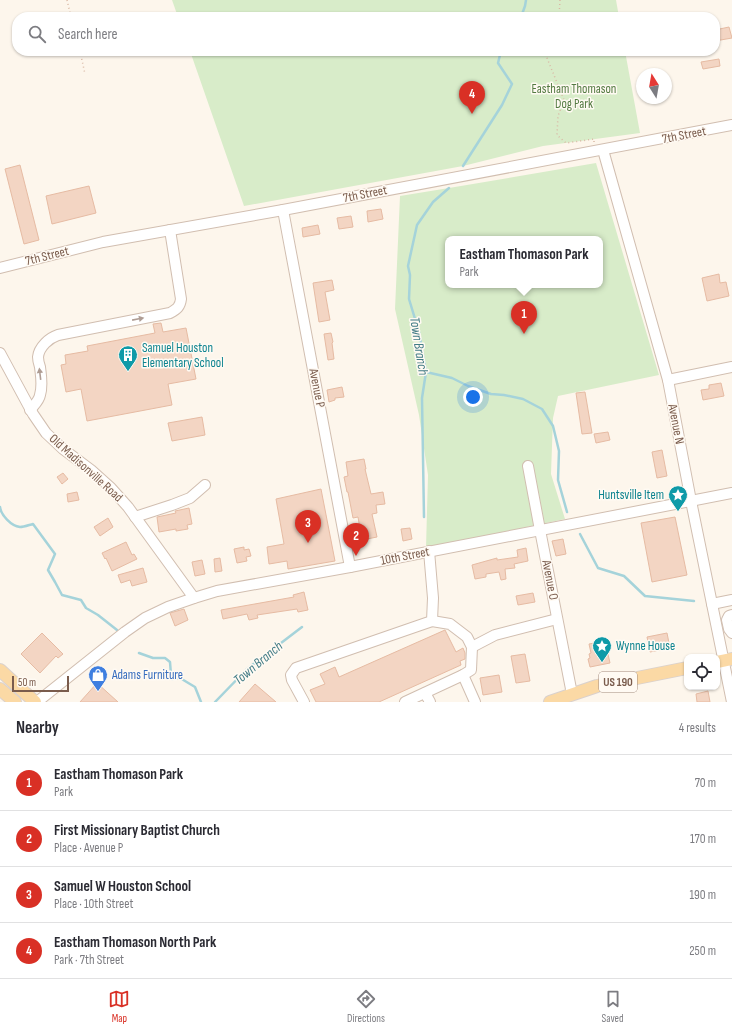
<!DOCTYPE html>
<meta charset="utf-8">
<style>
body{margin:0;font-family:"Sofia Sans Condensed",sans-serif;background:#f2f2f3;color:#2b2b33}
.controls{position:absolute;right:12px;bottom:12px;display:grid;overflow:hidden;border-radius:8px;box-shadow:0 1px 3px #0004}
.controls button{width:36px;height:36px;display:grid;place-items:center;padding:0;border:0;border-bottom:1px solid #e1e1e2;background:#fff;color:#2b2b33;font:20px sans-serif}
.compass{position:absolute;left:636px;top:68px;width:36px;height:36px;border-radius:50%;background:#fff;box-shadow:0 1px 3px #0004;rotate:349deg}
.scale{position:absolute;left:12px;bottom:10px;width:57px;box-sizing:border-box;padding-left:4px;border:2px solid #7a5c4d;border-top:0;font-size:11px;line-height:14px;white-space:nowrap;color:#7a5c4d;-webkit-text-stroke:3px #fffaf3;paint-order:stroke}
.you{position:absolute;left:473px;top:397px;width:14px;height:14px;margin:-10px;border:3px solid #fff;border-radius:50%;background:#1a73e8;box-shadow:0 0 0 6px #1a73e833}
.badge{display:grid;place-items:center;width:26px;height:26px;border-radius:50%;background:#d93025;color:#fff;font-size:13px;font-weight:700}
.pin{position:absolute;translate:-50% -33px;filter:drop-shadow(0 1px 2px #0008)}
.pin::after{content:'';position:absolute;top:21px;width:14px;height:12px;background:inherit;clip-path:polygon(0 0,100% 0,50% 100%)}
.popup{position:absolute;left:445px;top:236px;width:158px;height:52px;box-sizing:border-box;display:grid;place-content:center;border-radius:8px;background:#fff;filter:drop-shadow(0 1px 3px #0005);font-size:13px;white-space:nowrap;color:#7c7c81}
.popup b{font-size:15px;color:#2b2b33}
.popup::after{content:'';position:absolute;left:50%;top:100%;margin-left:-8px;border:8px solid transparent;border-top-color:#fff}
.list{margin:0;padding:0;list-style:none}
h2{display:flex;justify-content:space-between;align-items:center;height:52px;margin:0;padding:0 16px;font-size:17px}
h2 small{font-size:13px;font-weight:400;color:#7c7c81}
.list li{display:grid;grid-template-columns:26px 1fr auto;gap:12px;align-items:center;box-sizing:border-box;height:56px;padding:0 16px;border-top:1px solid #e1e1e2}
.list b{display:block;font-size:15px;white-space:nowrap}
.list p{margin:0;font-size:13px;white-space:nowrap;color:#7c7c81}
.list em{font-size:13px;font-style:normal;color:#7c7c81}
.icon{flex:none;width:22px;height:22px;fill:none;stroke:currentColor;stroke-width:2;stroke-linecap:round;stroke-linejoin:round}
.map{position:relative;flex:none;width:732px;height:702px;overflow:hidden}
.search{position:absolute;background:#fff;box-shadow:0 1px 3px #0004;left:12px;right:12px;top:12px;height:44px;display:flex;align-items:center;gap:10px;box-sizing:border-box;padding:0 14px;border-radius:16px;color:#7c7c81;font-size:15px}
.sheet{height:276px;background:#fff}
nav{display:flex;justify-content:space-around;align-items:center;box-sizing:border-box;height:56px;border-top:1px solid #e1e1e2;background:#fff;font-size:11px;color:#7c7c81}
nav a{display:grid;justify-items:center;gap:2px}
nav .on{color:#d93025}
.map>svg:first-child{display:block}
.green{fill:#d8ecc9;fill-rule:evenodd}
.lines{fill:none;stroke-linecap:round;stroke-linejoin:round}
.stream{stroke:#a5d3da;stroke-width:2.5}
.building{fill:#f3d5c3;stroke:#e6bba3}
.minor-casing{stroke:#d1beb0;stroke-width:12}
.major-casing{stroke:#dad1cd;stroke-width:14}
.path{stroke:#d9b8a5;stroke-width:1.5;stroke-dasharray:1 3;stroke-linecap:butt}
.minor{stroke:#fff;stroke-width:10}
.major{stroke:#fbd9a5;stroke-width:12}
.oneway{fill:#af9d94}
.labels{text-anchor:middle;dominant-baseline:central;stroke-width:3;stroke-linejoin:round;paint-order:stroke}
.shield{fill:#fffaf3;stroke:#a28b7f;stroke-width:1}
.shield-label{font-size:12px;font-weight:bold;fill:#7a5c4d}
.park-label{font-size:13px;fill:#537a41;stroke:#fffaf3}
.street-label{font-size:13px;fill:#7a5c4d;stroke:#fffaf3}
.culture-label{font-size:13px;fill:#0d838f;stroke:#fffaf3;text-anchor:start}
.shop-label{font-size:13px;fill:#366cbe;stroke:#fffaf3;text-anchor:start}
.water-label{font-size:14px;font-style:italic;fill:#437c86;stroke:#fffaf3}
</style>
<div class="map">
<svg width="732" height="702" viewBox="0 0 732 702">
<rect width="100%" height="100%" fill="#fdf6ec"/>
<g class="green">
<polygon points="172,0 616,0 619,17 178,17"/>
<polygon points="190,51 625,51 640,133 543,146 463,166 244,206"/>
<path d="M596 163 659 375 558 396 553 418 551 474 565 519 426 548 428 475 419 415 395 309 400 196 449 188ZM448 239H600V285H448Z"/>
</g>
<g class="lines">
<g class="stream">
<polyline points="521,17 525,6 526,0"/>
<polyline points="463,166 502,105 512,84 498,63 501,51"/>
<polyline points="426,372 452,378 468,386 491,394 504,395 523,399 542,409 553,426 559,451 558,480 567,512"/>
<path d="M0 507C1 515 11 526 20 527 24 527 29 525 33 524L55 554 48 570 55 582 62 595 81 600 86 608 98 615 117 630"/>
<polyline points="424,517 422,398 426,372 419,332 409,299 410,275 408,266 417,225 433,202 449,188"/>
<polyline points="580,534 598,568 624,576 645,596 694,601"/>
<polyline points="139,653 153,658 165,658 170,662 171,675 172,679 180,678 195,687 201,702"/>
<polyline points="215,702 247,669 302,627"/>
</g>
</g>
<g class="building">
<polygon points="729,27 732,38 715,41 715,30"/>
<polygon points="719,59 720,66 703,69 701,62"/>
<polygon points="20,165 39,240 24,244 5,169"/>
<polygon points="89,186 96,213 52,224 46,196"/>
<polygon points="381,209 383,219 368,222 367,211"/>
<polygon points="351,216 353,227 339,229 337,218"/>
<polygon points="318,225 320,234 303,237 302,228"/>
<polygon points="719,274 720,283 726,282 729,296 707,301 702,278"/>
<polygon points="332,280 334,290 325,292 330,320 319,322 313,283"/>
<polygon points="161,323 163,332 186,328 196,379 168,384 172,405 87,421 81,389 66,392 61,365 66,364 65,355 88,351 87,346 155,333 153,324"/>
<polygon points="331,333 333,342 332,343 334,359 328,360 324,334"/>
<polygon points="721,383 724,396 703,400 701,390 709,389 709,385"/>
<polygon points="342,387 344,397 335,398 335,400 329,402 327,390"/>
<polygon points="585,392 592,433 582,434 576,393"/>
<polygon points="202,417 205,435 172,441 168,423"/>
<polygon points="608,432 610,440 596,443 594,434"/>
<polygon points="662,450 667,476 657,478 652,452"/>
<polygon points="364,459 366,469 365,469 371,494 383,492 385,504 376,505 377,513 372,514 377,537 362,540 358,517 353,518 348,492 347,492 344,477 348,476 346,462"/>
<polygon points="63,473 68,479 62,484 57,477"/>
<polygon points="321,489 335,561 288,569 287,561 269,564 267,547 284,544 276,499"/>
<polygon points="77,492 79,500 68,502 67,494"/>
<polygon points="189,508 192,524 187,525 188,529 176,531 176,529 159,532 157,517 176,513 175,511"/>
<polygon points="675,517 687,575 652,582 641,523"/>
<polygon points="108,518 113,527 100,536 94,527"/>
<polygon points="410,528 412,539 403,541 401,529"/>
<polygon points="563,539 566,554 556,556 552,541"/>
<polygon points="126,542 132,555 134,554 137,559 112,571 106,558 105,559 102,553"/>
<polygon points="244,547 244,550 249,549 251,556 246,557 247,561 237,563 234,549"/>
<polygon points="526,548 528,561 514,564 515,568 505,569 506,579 501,580 499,572 486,574 486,577 475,579 472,565 497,558 497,560 518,557 517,550"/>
<polygon points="220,558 222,571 215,572 214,559"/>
<polygon points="202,560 205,574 195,576 192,562"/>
<polygon points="143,568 147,582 132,586 130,580 121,583 118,575"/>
<polygon points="304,592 308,610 298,612 297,609 257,615 258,618 249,620 247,614 223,619 221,610 294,597 293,595"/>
<polygon points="533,593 535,602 518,605 516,596"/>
<polygon points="184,609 188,620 175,626 170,613"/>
<polygon points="445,630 456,652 463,648 465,653 465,659 460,661 461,665 379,702 316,702 310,690 325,684 320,674 335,667 339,677"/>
<polygon points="42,633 63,654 58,658 56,656 40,673 21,654"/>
<polygon points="667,633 670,648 650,652 647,637"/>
<polygon points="605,641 610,663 590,667 588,659 590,658 589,654 591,653 589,644"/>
<polygon points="525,654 530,681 516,683 511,656"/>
<polygon points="499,675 502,692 483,695 480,678"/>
<polygon points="97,683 118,702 80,702"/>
<polygon points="255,684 276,702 239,702"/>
<polygon points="708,691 710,702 697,702 696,694"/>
</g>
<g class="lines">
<defs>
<g id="minor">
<polyline points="603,150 668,380 691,501 732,702"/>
<polyline points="283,210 350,567"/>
<polyline points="0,268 103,242 283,210 732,125"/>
<polyline points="0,353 33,414 46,433 63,449 91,470 111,488 128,507 194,598"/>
<polyline points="668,380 732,367"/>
<path d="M30 410C34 405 39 401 40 395 43 385 41 376 40 367 39 364 38 360 38 357 39 347 49 338 58 335L170 313C177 309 180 307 181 299L170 230"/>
<polyline points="528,466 540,530 572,694"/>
<polyline points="135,517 172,505 190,498 205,485"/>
<polyline points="712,604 732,600"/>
<polyline points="732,615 729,616 727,620 729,629 732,633"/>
<polyline points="472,647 495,635 557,619"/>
<polyline points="463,675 475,702"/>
<polyline points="425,693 430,702"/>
<polyline points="37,702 125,632 145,618 168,607 194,598 217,591 350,567 732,493"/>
<polyline points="304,702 292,680 291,675 296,668 432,621 433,598 429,551"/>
<polyline points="405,702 463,675 471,670 472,647 467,637 450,624 432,621"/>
</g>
<g id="major">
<polyline points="717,662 732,659"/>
<polyline points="0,670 35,702"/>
<polyline points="0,689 15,702"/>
<polyline points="550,702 597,686 687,668"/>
</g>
</defs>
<use href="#minor" class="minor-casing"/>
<use href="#major" class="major-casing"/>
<g class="path">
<polyline points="67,0 71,17"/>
<polyline points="559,17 560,0"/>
<polyline points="80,51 85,74"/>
<polyline points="547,51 545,53 564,100 558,116 557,135 566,143 594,139 594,142"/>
</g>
<use href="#minor" class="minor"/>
<use href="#major" class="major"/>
</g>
<defs><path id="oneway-solid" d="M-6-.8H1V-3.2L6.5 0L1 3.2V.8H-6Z"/></defs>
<g class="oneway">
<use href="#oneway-solid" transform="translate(138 319) rotate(-11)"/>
<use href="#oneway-solid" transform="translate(40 374) rotate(-97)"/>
</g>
<defs>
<symbol id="building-pin" viewBox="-11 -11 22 30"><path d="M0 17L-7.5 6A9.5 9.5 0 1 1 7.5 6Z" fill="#0f9aa8" stroke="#fffaf3"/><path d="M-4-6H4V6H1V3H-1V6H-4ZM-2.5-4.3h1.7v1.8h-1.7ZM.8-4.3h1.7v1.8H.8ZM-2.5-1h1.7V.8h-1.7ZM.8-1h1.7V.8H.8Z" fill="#fff"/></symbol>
<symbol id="sight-pin" viewBox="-11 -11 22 30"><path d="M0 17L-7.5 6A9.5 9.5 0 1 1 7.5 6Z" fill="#0f9aa8" stroke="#fffaf3"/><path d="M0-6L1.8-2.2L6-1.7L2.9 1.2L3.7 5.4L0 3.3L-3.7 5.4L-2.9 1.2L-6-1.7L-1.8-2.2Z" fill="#fff"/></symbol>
<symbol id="shop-pin" viewBox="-11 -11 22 30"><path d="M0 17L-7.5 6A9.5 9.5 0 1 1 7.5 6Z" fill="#3f7fe0" stroke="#fffaf3"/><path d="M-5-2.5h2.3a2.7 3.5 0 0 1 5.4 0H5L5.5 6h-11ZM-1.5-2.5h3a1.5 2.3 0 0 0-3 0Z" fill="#fff"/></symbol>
</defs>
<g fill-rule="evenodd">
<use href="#building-pin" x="117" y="344" width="22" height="30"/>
<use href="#sight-pin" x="667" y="484" width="22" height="30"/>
<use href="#sight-pin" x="591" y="635" width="22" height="30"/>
<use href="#shop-pin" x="87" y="664" width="22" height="30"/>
</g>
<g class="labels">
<rect class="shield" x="599" y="672" width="38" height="20" rx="3"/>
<g class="shield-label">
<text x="618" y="682">US 190</text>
</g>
<g class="park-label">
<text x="574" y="89">Eastham Thomason<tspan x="574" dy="15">Dog Park</tspan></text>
</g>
<g class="street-label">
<text transform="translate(684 135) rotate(-11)">7th Street</text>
<text transform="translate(365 194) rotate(-11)">7th Street</text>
<text transform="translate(47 256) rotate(-14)">7th Street</text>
<text transform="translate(317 388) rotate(79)">Avenue P</text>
<text transform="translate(676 424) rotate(79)">Avenue N</text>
<text transform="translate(86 468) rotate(42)">Old Madisonville Road</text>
<text transform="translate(405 556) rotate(-11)">10th Street</text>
<text transform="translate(550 580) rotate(79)">Avenue O</text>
</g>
<g class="culture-label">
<text x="142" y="348">Samuel Houston<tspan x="142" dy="15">Elementary School</tspan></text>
<text x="664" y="495" text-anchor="end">Huntsville Item</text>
<text x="616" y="646">Wynne House</text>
</g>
<g class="shop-label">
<text x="112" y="675">Adams Furniture</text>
</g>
<g class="water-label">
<text transform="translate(419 346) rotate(81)">Town Branch</text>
<text transform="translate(258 663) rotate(-40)">Town Branch</text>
</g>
</g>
</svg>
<div class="controls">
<button><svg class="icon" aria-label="locate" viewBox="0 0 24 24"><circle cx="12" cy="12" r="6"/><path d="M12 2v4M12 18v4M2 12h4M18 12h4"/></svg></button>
</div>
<svg class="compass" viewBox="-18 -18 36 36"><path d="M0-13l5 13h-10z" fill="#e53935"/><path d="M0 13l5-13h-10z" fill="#7c7c81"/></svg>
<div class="scale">50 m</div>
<div class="you"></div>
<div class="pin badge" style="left:524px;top:334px">1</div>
<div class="popup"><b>Eastham Thomason Park</b>Park</div>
<div class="pin badge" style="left:356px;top:556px">2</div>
<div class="pin badge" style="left:308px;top:543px">3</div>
<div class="pin badge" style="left:472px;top:114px">4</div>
<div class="search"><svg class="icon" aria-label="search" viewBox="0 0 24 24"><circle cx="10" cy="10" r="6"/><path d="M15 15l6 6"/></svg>Search here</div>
</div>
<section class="sheet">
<h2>Nearby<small>4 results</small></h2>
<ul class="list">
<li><span class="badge">1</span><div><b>Eastham Thomason Park</b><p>Park</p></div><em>70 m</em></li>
<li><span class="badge">2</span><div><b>First Missionary Baptist Church</b><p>Place · Avenue P</p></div><em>170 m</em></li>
<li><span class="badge">3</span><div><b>Samuel W Houston School</b><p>Place · 10th Street</p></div><em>190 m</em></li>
<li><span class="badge">4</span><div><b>Eastham Thomason North Park</b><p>Park · 7th Street</p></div><em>250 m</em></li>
</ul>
</section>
<nav>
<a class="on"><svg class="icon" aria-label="map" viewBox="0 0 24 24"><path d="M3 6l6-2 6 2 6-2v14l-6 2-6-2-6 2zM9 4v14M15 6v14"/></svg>Map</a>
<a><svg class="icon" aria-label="directions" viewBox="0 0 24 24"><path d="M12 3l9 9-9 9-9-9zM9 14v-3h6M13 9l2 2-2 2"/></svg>Directions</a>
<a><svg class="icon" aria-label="saved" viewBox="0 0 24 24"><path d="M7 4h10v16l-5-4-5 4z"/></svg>Saved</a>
</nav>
